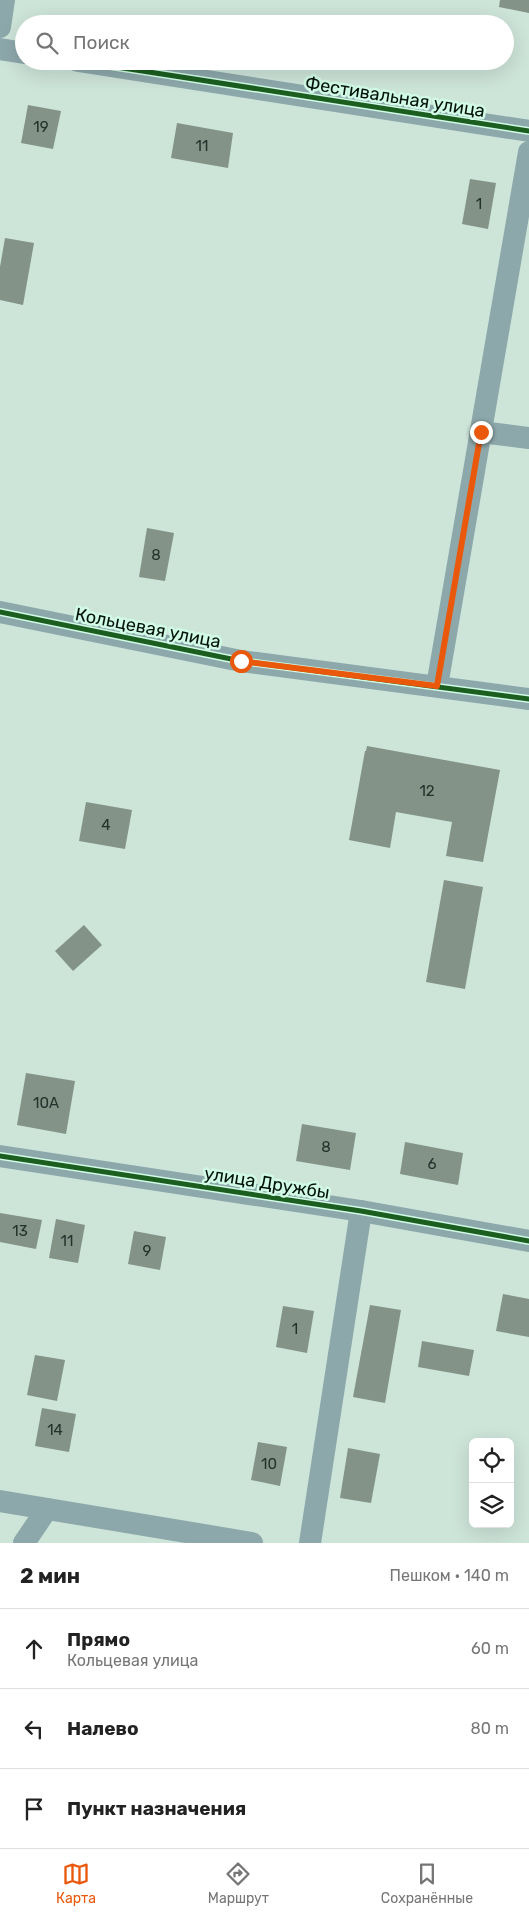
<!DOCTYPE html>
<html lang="ru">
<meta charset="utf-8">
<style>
body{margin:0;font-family:Rubik,sans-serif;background:#f2f2f2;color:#222}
.controls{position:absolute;right:15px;bottom:15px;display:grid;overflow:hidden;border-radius:8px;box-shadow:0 5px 20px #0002}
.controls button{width:45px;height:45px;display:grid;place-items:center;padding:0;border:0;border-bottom:1px solid #e0e0e0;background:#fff;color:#222;font:25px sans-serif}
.stop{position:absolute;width:15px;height:15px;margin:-11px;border:4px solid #ea580c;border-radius:50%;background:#fff}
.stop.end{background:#ea580c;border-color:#fff;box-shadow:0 1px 5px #0008}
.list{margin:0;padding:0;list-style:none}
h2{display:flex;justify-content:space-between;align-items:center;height:65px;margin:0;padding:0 20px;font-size:21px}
h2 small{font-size:16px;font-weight:400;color:#767676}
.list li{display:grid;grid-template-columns:32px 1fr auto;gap:15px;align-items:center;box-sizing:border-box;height:80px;padding:0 20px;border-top:1px solid #e0e0e0}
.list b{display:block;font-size:19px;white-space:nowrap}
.list p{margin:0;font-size:16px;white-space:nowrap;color:#767676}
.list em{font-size:16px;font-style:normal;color:#767676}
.icon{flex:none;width:28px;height:28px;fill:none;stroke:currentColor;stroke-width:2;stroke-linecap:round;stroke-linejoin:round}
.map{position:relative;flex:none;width:529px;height:1543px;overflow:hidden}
.search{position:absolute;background:#fff;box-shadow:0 5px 20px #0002;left:15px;right:15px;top:15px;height:55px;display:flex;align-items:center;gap:12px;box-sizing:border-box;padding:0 18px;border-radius:28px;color:#767676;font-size:19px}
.sheet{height:305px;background:#fff}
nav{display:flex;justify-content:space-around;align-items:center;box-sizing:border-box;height:70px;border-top:1px solid #e0e0e0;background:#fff;font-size:14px;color:#767676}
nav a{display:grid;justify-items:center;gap:2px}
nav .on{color:#ea580c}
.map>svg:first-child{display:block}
.building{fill:#839388}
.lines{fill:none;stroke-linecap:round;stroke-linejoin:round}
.minor{stroke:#8da8ab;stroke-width:22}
.cycleway-casing{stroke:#d1fbe6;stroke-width:8}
.cycleway{stroke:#1b5e20;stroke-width:5}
.route{stroke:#ea580c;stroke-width:6}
.labels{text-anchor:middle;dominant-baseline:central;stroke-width:5;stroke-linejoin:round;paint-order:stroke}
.number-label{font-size:15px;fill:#24322b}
.street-label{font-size:18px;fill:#04120c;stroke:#d1fbe6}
</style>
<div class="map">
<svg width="529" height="1543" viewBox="0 0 529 1543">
<rect width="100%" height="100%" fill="#cde4d9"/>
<g class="building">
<polygon points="500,0 529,0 529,13 499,7"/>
<polygon points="28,105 61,111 53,149 21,143"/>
<polygon points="177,123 233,133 228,168 171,158"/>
<polygon points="470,179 496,183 488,229 462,224"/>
<polygon points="5,238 34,243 23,305 0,300 0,267"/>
<polygon points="147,528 174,533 165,581 139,577"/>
<polygon points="367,746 500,770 483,862 446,856 452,822 396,812 390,848 349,840 365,751 366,751"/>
<polygon points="86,802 132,810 125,849 79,841"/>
<polygon points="444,880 483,887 465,989 426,982"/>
<polygon points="84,925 102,945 73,971 55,951"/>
<polygon points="26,1073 75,1081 66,1134 17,1125"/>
<polygon points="302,1124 356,1133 350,1170 296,1161"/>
<polygon points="405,1142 463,1153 458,1185 400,1174"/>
<polygon points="0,1213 42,1220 36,1249 0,1242"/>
<polygon points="56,1219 85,1225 78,1263 49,1258"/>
<polygon points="134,1231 166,1237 160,1270 128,1264"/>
<polygon points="503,1294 529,1299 529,1337 496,1331"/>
<polygon points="370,1305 401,1310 385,1403 353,1397"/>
<polygon points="283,1306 314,1311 307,1353 276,1347"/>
<polygon points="422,1341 474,1350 469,1376 418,1367"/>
<polygon points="35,1355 65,1360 57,1401 27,1395"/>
<polygon points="42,1408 76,1414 69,1452 35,1446"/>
<polygon points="258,1442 287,1447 280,1486 251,1480"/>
<polygon points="348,1448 380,1454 371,1503 340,1498"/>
</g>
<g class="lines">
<g class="minor">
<polyline points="0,27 4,0"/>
<polyline points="0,49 24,53"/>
<polyline points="78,61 529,131"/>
<polyline points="481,432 529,438"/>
<polyline points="0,612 241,661 529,699"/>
<polyline points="437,686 529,152"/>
<polyline points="0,1156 361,1211 529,1241"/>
<polyline points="0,1501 252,1543"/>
<polyline points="24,1543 47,1509"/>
<polyline points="310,1543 361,1211"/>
</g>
<defs>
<g id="cycleway">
<polyline points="78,61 529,131"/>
<polyline points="0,612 241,661 529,699"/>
<polyline points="0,1156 361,1211 529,1241"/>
</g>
</defs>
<use href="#cycleway" class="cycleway-casing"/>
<use href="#cycleway" class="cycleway"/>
</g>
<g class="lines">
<polyline class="route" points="241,661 437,686 481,432"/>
</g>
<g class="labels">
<g class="number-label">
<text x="41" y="127">19</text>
<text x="202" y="146">11</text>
<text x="479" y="204">1</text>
<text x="156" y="555">8</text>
<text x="427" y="791">12</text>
<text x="106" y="825">4</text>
<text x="46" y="1103">10А</text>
<text x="326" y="1147">8</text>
<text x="432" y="1164">6</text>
<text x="20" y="1231">13</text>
<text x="67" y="1241">11</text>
<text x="147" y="1251">9</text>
<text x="295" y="1329">1</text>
<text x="55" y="1430">14</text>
<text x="269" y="1464">10</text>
</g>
<g class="street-label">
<text transform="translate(395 97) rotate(9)">Фестивальная улица</text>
<text transform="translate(148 628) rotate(11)">Кольцевая улица</text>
<text transform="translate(267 1183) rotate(9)">улица Дружбы</text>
</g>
</g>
</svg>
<div class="controls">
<button><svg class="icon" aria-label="locate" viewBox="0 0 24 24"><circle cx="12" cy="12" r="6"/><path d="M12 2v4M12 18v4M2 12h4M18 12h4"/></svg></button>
<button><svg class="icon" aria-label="layers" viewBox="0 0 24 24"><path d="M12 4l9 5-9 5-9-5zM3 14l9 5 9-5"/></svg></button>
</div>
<div class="stop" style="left:241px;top:661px"></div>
<div class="stop end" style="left:481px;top:432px"></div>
<div class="search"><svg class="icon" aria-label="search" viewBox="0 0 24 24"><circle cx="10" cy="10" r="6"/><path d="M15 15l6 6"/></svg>Поиск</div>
</div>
<section class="sheet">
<h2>2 мин<small>Пешком · 140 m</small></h2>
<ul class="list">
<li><svg class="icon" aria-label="ahead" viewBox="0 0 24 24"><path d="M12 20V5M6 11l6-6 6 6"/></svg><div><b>Прямо</b><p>Кольцевая улица</p></div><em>60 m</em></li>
<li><svg class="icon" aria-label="left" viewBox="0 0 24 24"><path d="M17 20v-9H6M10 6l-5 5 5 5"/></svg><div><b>Налево</b></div><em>80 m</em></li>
<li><svg class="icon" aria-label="arrive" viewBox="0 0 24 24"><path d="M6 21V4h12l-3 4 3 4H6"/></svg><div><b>Пункт назначения</b></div></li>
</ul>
</section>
<nav>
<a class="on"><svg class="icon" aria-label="map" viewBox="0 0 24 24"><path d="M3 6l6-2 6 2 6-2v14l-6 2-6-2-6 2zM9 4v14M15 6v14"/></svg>Карта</a>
<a><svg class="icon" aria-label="directions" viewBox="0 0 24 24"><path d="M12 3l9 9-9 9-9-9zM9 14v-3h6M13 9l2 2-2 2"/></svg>Маршрут</a>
<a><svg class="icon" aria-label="saved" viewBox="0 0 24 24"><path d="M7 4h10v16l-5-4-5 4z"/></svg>Сохранённые</a>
</nav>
